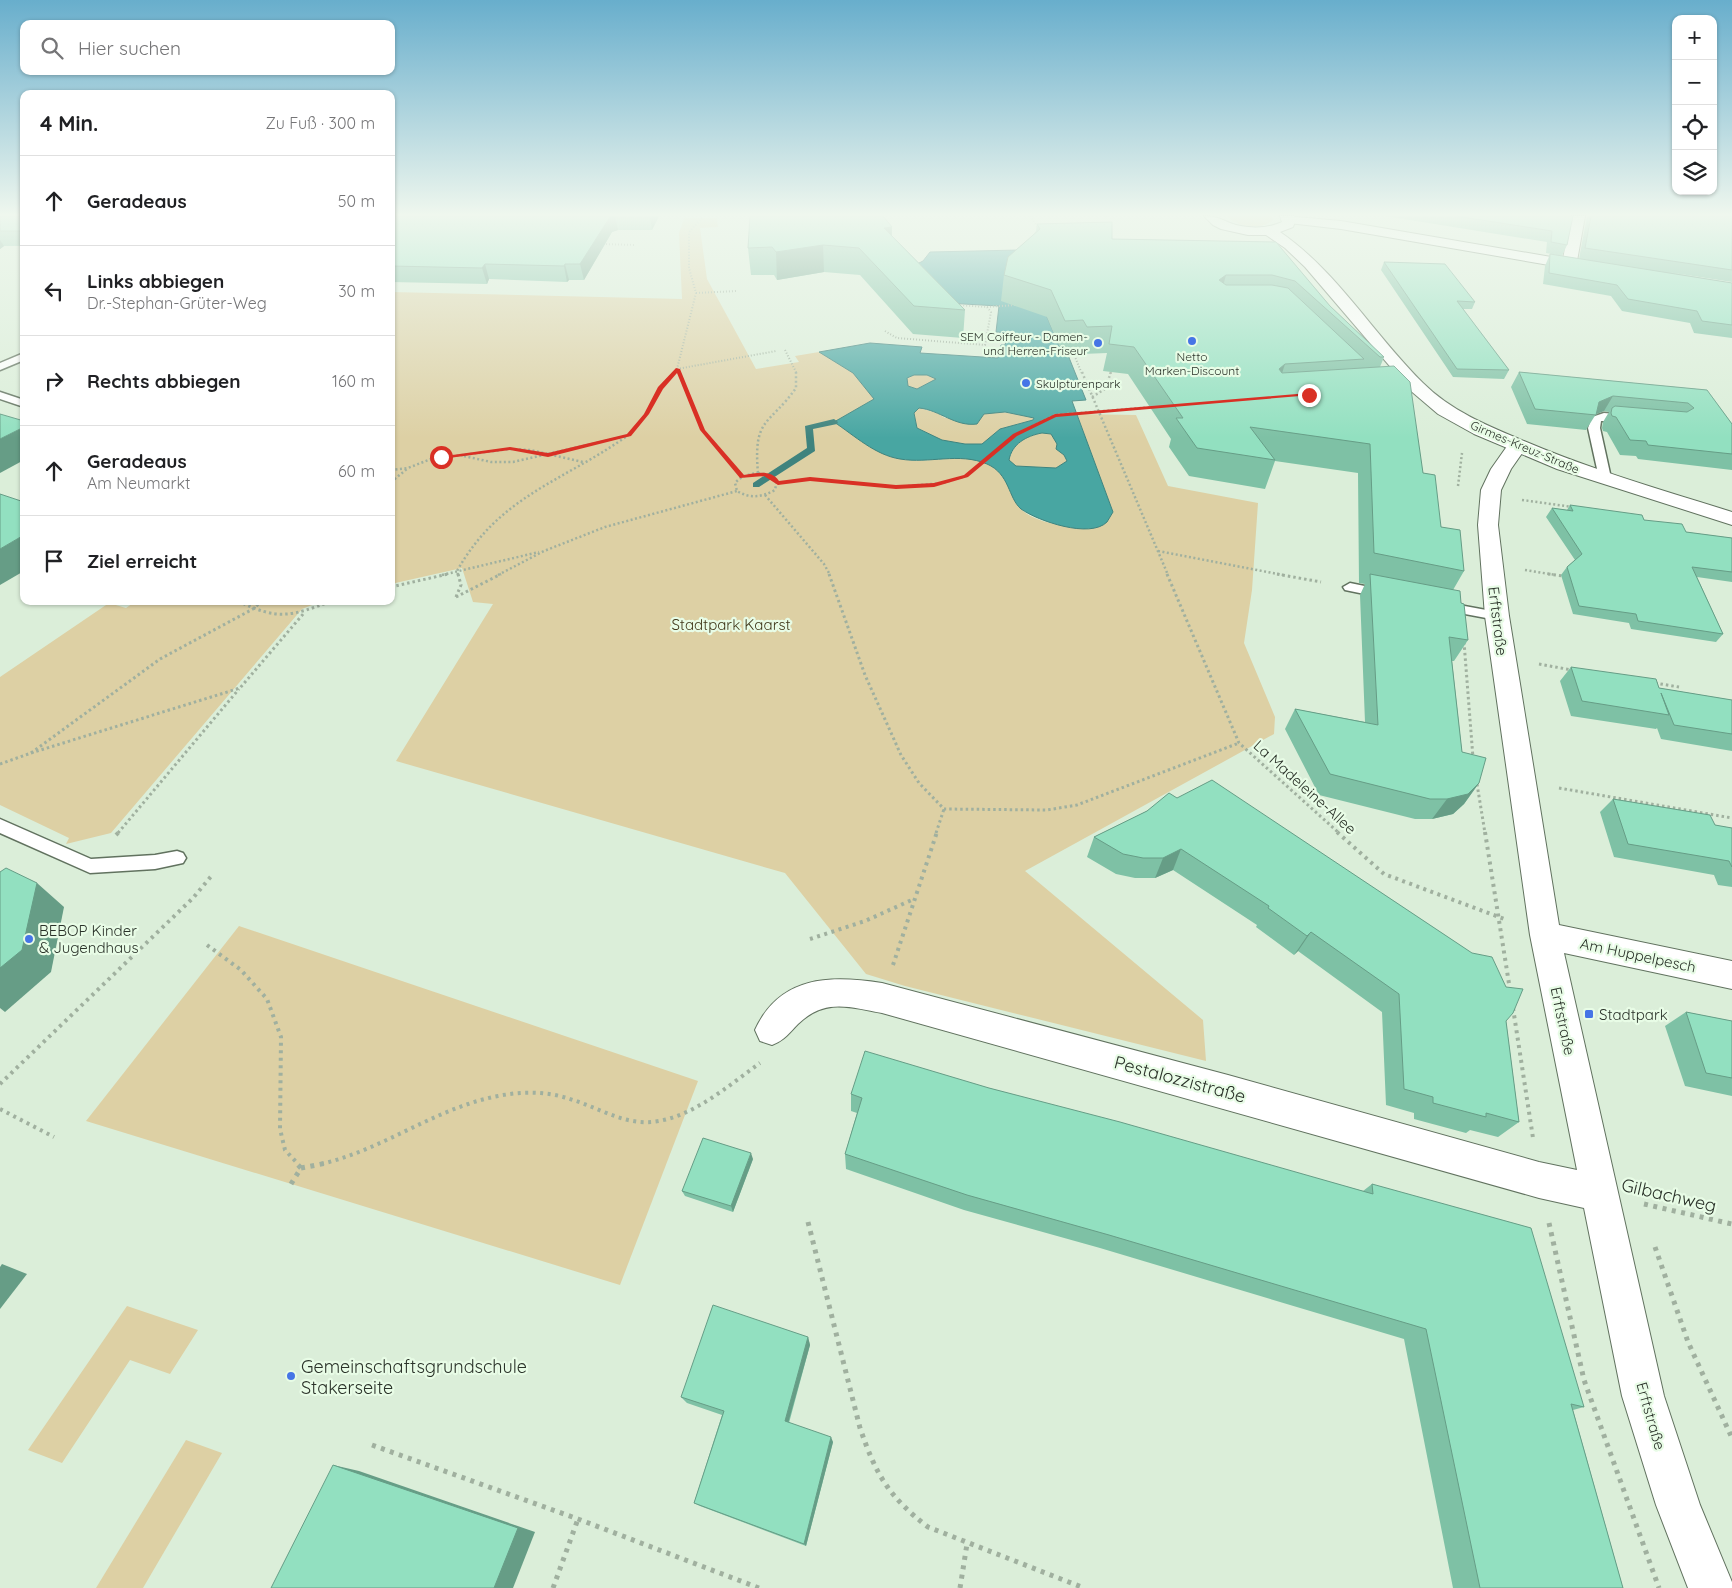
<!DOCTYPE html>
<html lang="de">
<meta charset="utf-8">
<style>
body{margin:0;font-family:Quicksand,sans-serif;background:#f2f2f2;color:#202124}
.controls{position:absolute;right:15px;top:15px;display:grid;overflow:hidden;border-radius:10px;box-shadow:0 1px 4px #0004}
.controls button{width:45px;height:45px;display:grid;place-items:center;padding:0;border:0;border-bottom:1px solid #e0e0e0;background:#fff;color:#202124;font:25px sans-serif}
.stop{position:absolute;width:15px;height:15px;margin:-11px;border:4px solid #d93025;border-radius:50%;background:#fff}
.stop.end{background:#d93025;border-color:#fff;box-shadow:0 1px 5px #0008}
.list{margin:0;padding:0;list-style:none}
h2{display:flex;justify-content:space-between;align-items:center;height:65px;margin:0;padding:0 20px;font-size:21px}
h2 small{font-size:16px;font-weight:400;color:#757577}
.list li{display:grid;grid-template-columns:32px 1fr auto;gap:15px;align-items:center;box-sizing:border-box;height:90px;padding:0 20px;border-top:1px solid #e0e0e0}
.list b{display:block;font-size:19px;white-space:nowrap}
.list p{margin:0;font-size:16px;white-space:nowrap;color:#757577}
.list em{font-size:16px;font-style:normal;color:#757577}
.icon{flex:none;width:28px;height:28px;fill:none;stroke:currentColor;stroke-width:2;stroke-linecap:round;stroke-linejoin:round}
.map{position:relative;flex:none;width:1732px;height:1588px;overflow:hidden}
.search{position:absolute;background:#fff;box-shadow:0 1px 4px #0004;left:20px;top:20px;width:375px;height:55px;display:flex;align-items:center;gap:12px;box-sizing:border-box;padding:0 18px;border-radius:10px;color:#757577;font-size:19px}
.panel{position:absolute;background:#fff;box-shadow:0 1px 4px #0004;left:20px;top:90px;width:375px;height:515px;border-radius:10px}
.map>svg:first-child{display:block}
.green{fill:#ddd0a4}
.water{fill:#48a6a2;stroke:#3f837e;fill-rule:evenodd}
.lines{fill:none;stroke-linecap:round;stroke-linejoin:round}
.stream{fill:#3f837e;fill-rule:evenodd}
.lane-casing{stroke:#61725f;stroke-width:3}
.street-casing{stroke:#61725f;stroke-width:2}
.secondary-casing{stroke:#61725f;stroke-width:2}
.path-far4{stroke:#a0b09f;stroke-width:2;stroke-dasharray:1 2;stroke-linecap:butt}
.path-far3{stroke:#a0b09f;stroke-width:2.5;stroke-dasharray:2 2.5;stroke-linecap:butt}
.path-far2{stroke:#a0b09f;stroke-width:3;stroke-dasharray:2.5 3;stroke-linecap:butt}
.path-far1{stroke:#a0b09f;stroke-width:4;stroke-dasharray:3 4.5;stroke-linecap:butt}
.path{stroke:#a0b09f;stroke-width:5;stroke-dasharray:4 5.5;stroke-linecap:butt}
.lane{fill:#fff;fill-rule:evenodd}
.street{fill:#fff;fill-rule:evenodd}
.secondary{fill:#fff;fill-rule:evenodd}
.wall{fill:#7ec1a5}
.shaded-wall{fill:#669d86}
.building{fill:#92e0c0;stroke:#669d86}
.route{fill:#d93025}
.poi-dot{fill:#4675e6;stroke:#e8fce6;stroke-width:2}
.labels{text-anchor:middle;dominant-baseline:central;stroke-width:4.5;stroke-linejoin:round;paint-order:stroke}
.far-poi-label{font-size:12px;fill:#2a3229;stroke:#e8fce6;text-anchor:end}
.far-street-label{font-size:12px;fill:#2a3229;stroke:#e8fce6}
.street-label{font-size:15px;fill:#2a3229;stroke:#e8fce6}
.park-label{font-size:15px;fill:#3f3618;stroke:#e8fce6}
.poi-label{font-size:15px;fill:#2a3229;stroke:#e8fce6;text-anchor:start}
.near-street-label{font-size:18px;fill:#2a3229;stroke:#e8fce6}
.near-poi-label{font-size:18px;fill:#2a3229;stroke:#e8fce6;text-anchor:start}
</style>
<div class="map">
<svg width="1732" height="1588" viewBox="0 0 1732 1588">
<rect width="100%" height="100%" fill="#dbeed9"/>
<g class="green">
<path d="M1227 216H1271L1273 219C1265 231 1235 227 1227 216Z"/>
<path d="M684 218H717L718 227 700 228 707 279 756 369 799 362 795 356 819 352 853 373 874 399 835 422C848 431 888 457 901 459 930 465 961 451 988 464 1007 474 1008 492 1019 507 1033 524 1070 527 1090 529L1113 512 1077 414 1136 415 1168 486 1258 503 1252 590 1244 643 1275 717 1274 734 1025 871 1203 1020 1206 1061 905 986 866 974 785 873 396 761 493 604 473 602 462 568 391 584V292L682 299 679 233Z"/>
<polygon points="914,375 927,375 936,379 917,389 908,386 907,379"/>
<polygon points="919,408 937,413 945,418 980,417 984,414 994,411 1034,417 1033,420 1000,429 982,444 965,444 942,440 917,428 914,413"/>
<path d="M1042 433 1051 434 1057 444 1056 449 1064 455 1067 461 1056 468 1016 466 1009 461C1012 444 1026 436 1042 433Z"/>
<polygon points="136,601 322,601 302,609 111,833 66,844 69,838 0,805 0,677 109,603 126,608"/>
<polygon points="239,926 698,1081 620,1285 86,1121"/>
<polygon points="127,1306 198,1330 170,1374 130,1360 62,1463 28,1450"/>
<polygon points="186,1440 222,1453 143,1588 96,1588"/>
</g>
<path class="water" d="M1019 250 1060 348 1064 355H1068L1086 400 1072 401 1113 512C1111 515 1109 519 1107 522 1090 539 1038 521 1021 509 1008 498 1010 474 987 464 959 452 929 464 900 459 875 455 855 436 834 422L874 399 853 373 819 352 870 343 922 347 920 353 998 358 1001 345H1005L1008 333 996 332 999 306 946 303 911 267 923 261 930 252ZM914 375H927L936 379 917 389 908 386 907 378ZM919 408C940 410 955 427 977 424L984 414 1005 412 1034 418 1033 420 1000 429 982 444H965L942 440 917 428 914 413ZM1042 433 1051 434 1057 444 1056 449 1064 455 1067 461 1056 468 1016 466 1009 460C1012 444 1026 436 1042 433Z"/>
<g class="lines">
<polygon class="stream" points="834,419 838,422 837,424 813,429 815,451 759,487 753,487 753,483 807,448 805,426"/>
<defs>
<g id="lane">
<polygon points="24,353 24,360 0,370 0,363"/>
<polygon points="0,392 24,400 24,407 0,399"/>
<polygon points="1604,413 1627,415 1632,418 1627,421 1601,421 1600,428 1611,478 1605,482 1599,478 1588,428 1592,417"/>
<polygon points="1350,583 1389,591 1391,594 1384,598 1345,590 1343,587"/>
<polygon points="1443,602 1497,612 1504,616 1497,620 1438,609 1436,606"/>
<polygon points="0,819 91,859 155,855 177,851 183,853 186,858 183,863 155,869 90,873 0,833"/>
</g>
<g id="street">
<polygon points="1285,216 1341,221 1563,259 1571,216 1585,216 1577,261 1589,264 1591,267 1584,271 1341,229 1289,223 1282,219"/>
<path d="M1517 440 1524 442 1527 446 1511 469 1501 490 1498 525 1509 616 1559 925 1732 961V989L1564 953 1664 1396 1700 1505 1732 1582V1588H1688L1656 1505 1622 1396 1584 1208 1539 1198 882 1013C849 1007 825 998 798 1024 789 1033 785 1040 772 1045L760 1041 755 1030C780 975 831 975 882 983L1228 1075 1539 1162 1577 1170 1530 935 1485 616 1478 525 1481 490 1491 469 1510 442Z"/>
</g>
<path id="secondary" d="M1204 216C1216 216 1220 219 1230 223 1246 229 1267 229 1282 222L1280 216H1294L1296 219 1293 227 1280 232C1337 271 1374 335 1423 383 1451 411 1488 426 1524 441 1592 470 1662 490 1732 512V525L1557 469 1474 434 1438 414 1411 391 1305 267 1285 248 1266 235H1248L1221 229 1213 225Z"/>
</defs>
<use href="#lane" class="lane-casing"/>
<use href="#street" class="street-casing"/>
<use href="#secondary" class="secondary-casing"/>
<g class="path-far4">
<polyline points="1030,216 1040,230"/>
<polyline points="1106,216 1108,218"/>
<polyline points="603,244 635,245"/>
<polyline points="696,293 737,291"/>
<polyline points="987,307 1015,305"/>
<polyline points="885,331 897,338 985,345 991,312 987,307 958,305"/>
<polyline points="1071,347 1082,374"/>
<polyline points="785,350 797,374"/>
<polyline points="677,369 679,374"/>
<polyline points="677,369 776,351"/>
<polyline points="673,374 677,369 696,293 689,268 689,232 704,216"/>
<polyline points="1110,374 1111,371"/>
</g>
<g class="path-far3">
<polyline points="678,372 703,430 742,476"/>
<polyline points="1082,372 1168,575"/>
<polyline points="1092,397 1105,389 1111,372"/>
<polyline points="464,456 491,462 513,462 626,436"/>
<polyline points="391,470 408,468 431,459 510,449 530,450 583,462"/>
<path d="M758 473C753 417 769 426 796 388V372"/>
<path d="M758 473 769 475 777 480 775 490C762 497 750 499 737 491L735 483C741 476 749 474 758 473Z"/>
<polyline points="391,482 407,469"/>
<polyline points="778,483 810,479 896,487 943,483 966,476 1015,435 1055,415 1153,407"/>
<polyline points="1458,486 1462,453"/>
<polyline points="765,495 824,564 830,575"/>
<polyline points="1522,500 1573,507"/>
<polyline points="1158,551 1283,575"/>
<polyline points="1525,570 1556,575"/>
<polyline points="442,575 539,552"/>
<path d="M458 575 457 571C499 496 562 482 627 436 642 425 650 405 659 390 663 383 669 378 674 372"/>
<polyline points="498,575 544,551 605,527 737,491"/>
</g>
<g class="path-far2">
<polyline points="829,574 865,675 901,755 919,783 944,809 1047,810 1077,805 1239,743"/>
<polyline points="1167,574 1239,743 1339,833"/>
<polyline points="1277,574 1321,582"/>
<polyline points="1548,574 1563,576"/>
<polyline points="391,587 448,574"/>
<polyline points="456,597 461,585 458,574"/>
<polyline points="456,597 501,574"/>
<path d="M238 601C279 621 291 616 332 601"/>
<polyline points="1464,642 1473,758"/>
<polyline points="1539,664 1572,670"/>
<polyline points="1655,683 1679,687"/>
<polyline points="31,753 240,688 304,613"/>
<polyline points="0,764 31,753 160,659 253,609 262,601"/>
<polyline points="1477,784 1485,833"/>
<polyline points="1559,788 1732,818"/>
<polyline points="118,833 239,689"/>
<polyline points="936,833 944,809"/>
</g>
<g class="path-far1">
<polyline points="1337,832 1384,874 1507,920"/>
<polyline points="1485,832 1510,990"/>
<polyline points="116,835 119,832"/>
<polyline points="810,939 865,921 914,899"/>
<polyline points="207,945 241,970 267,999 281,1037 280,1129 285,1150 298,1164"/>
<polyline points="893,965 937,832"/>
<polyline points="1513,1008 1533,1138"/>
<polyline points="0,1084 193,898 213,874"/>
<polyline points="0,1109 54,1137"/>
<path d="M321 1164C383 1150 435 1108 498 1096 523 1091 548 1091 573 1100 602 1109 627 1127 659 1121 697 1114 729 1085 760 1063"/>
</g>
<g class="path">
<polyline points="301,1168 327,1163"/>
<polyline points="291,1184 301,1168 296,1163"/>
<polyline points="1644,1204 1732,1224"/>
<path d="M808 1222 860 1428C876 1475 889 1497 928 1527L1084 1588"/>
<polyline points="1549,1223 1584,1380 1659,1588"/>
<polyline points="1655,1247 1688,1342 1732,1438"/>
<polyline points="372,1445 578,1519 759,1588"/>
<polyline points="553,1588 578,1519"/>
<polyline points="960,1588 967,1544"/>
</g>
<use href="#lane" class="lane"/>
<use href="#street" class="street"/>
<use href="#secondary" class="secondary"/>
</g>
<g class="wall">
<polygon points="0,216 24,216 24,246 4,246 0,249"/>
<polygon points="391,216 659,216 652,230 618,230 612,232 584,280 569,280 567,282 489,279 487,284 391,282"/>
<polygon points="1385,216 1573,216 1567,245 1562,256 1546,253 1547,242"/>
<polygon points="1587,216 1732,216 1732,282 1667,272 1732,283 1732,338 1694,333 1690,323 1622,311 1611,296 1543,284 1545,266 1550,254 1579,259"/>
<polygon points="1037,224 1112,239 1276,242 1330,306 1384,357 1380,367 1423,473 1441,527 1464,571 1453,590 1461,603 1468,640 1454,661 1452,661 1462,752 1479,783 1464,804 1453,814 1432,819 1415,819 1319,795 1285,729 1295,709 1365,722 1360,595 1365,584 1359,583 1358,473 1275,461 1265,489 1189,476 1169,447 1171,439 1128,374 1103,371 1107,353 1082,354 1079,347 1060,348 1047,317 1001,301 1004,275 1036,231"/>
<polygon points="892,227 892,236 965,310 963,338 913,334 860,275 824,272 777,280 774,275 751,275 748,248"/>
<polygon points="1384,262 1475,302 1472,309 1463,309 1509,370 1504,379 1453,377 1381,270"/>
<polygon points="1519,372 1707,390 1732,424 1732,470 1638,459 1636,456 1620,455 1607,432 1603,431 1602,428 1603,422 1609,412 1604,411 1596,414 1586,430 1527,424 1511,387"/>
<polygon points="1570,505 1644,520 1686,532 1732,538 1732,582 1697,577 1723,634 1716,642 1631,629 1629,623 1573,614 1561,575 1567,567 1575,560 1546,517 1552,508 1567,510"/>
<polygon points="1571,667 1659,688 1732,700 1732,751 1661,739 1657,728 1656,729 1571,716 1560,681"/>
<polygon points="1613,799 1715,825 1732,828 1732,887 1718,885 1714,875 1614,857 1600,812"/>
<polygon points="1147,811 1506,1021 1519,1122 1498,1137 1470,1130 1466,1133 1414,1119 1414,1113 1386,1105 1382,1012 1298,951 1294,955 1256,927 1257,925 1173,870 1155,878 1135,878 1116,874 1087,857 1094,837"/>
<polygon points="1686,1012 1732,1021 1732,1096 1685,1086 1665,1026"/>
<polygon points="989,1088 1363,1191 1372,1184 1584,1407 1573,1410 1623,1588 1453,1588 1404,1339 1100,1248 964,1210 846,1169 845,1154 857,1113 851,1111 851,1094"/>
<polygon points="753,1159 733,1212 685,1196 682,1191"/>
<polygon points="808,1337 810,1345 789,1423 833,1442 806,1546 700,1506 694,1503 722,1415 687,1403 681,1397"/>
</g>
<g class="shaded-wall">
<polygon points="613,216 615,216 618,230 612,232 584,280 580,264 610,217"/>
<polygon points="650,216 659,216 652,230"/>
<polygon points="892,227 891,254 884,228"/>
<polygon points="0,240 4,246 0,249"/>
<polygon points="823,245 824,272 777,280 776,252"/>
<polygon points="485,264 489,279 487,284 482,268"/>
<polygon points="565,264 569,280 567,282 564,266"/>
<polygon points="1226,275 1219,301 1219,280"/>
<polygon points="1285,364 1276,392 1279,369"/>
<polygon points="1613,396 1604,411 1594,415 1599,402"/>
<polygon points="24,427 24,460 0,473 0,439"/>
<polygon points="24,535 24,571 0,585 0,549"/>
<polygon points="1479,783 1464,804 1453,814 1432,819 1447,799"/>
<polygon points="1181,849 1173,870 1155,878 1163,858"/>
<polygon points="37,883 64,907 51,972 5,1012 0,1008 0,968"/>
<polygon points="1311,932 1298,951 1294,955 1307,936"/>
<polygon points="751,1153 753,1159 733,1212 731,1206"/>
<polygon points="2,1264 27,1274 0,1309 0,1267"/>
<polygon points="808,1337 810,1345 787,1427 785,1421"/>
<polygon points="831,1437 833,1442 806,1546 804,1544"/>
<polygon points="333,1465 359,1471 535,1532 513,1588 494,1588"/>
</g>
<g class="building">
<rect x="0" y="216" width="24" height="15"/>
<polygon points="391,216 613,216 610,217 580,264 565,264 564,266 485,264 482,268 391,266"/>
<polygon points="750,216 883,216 892,227 884,228 965,310 914,306 859,248 823,245 776,252 772,247 748,248"/>
<polygon points="1456,216 1573,216 1567,245 1551,242 1552,231"/>
<polygon points="1591,216 1732,216 1732,270 1585,248"/>
<polygon points="1112,222 1112,239 1276,242 1330,306 1384,357 1380,357 1295,281 1272,275 1226,275 1219,280 1226,285 1272,285 1288,288 1364,359 1285,364 1279,369 1282,373 1394,366 1410,382 1423,473 1435,475 1441,527 1460,530 1464,571 1374,553 1370,444 1250,427 1275,460 1197,448 1176,418 1183,418 1134,347 1109,344 1112,326 1087,327 1083,320 1065,321 1051,290 1004,275 1008,257 1040,229 1037,224"/>
<polygon points="1550,254 1732,283 1732,325 1702,321 1697,311 1628,299 1617,285 1549,273"/>
<polygon points="1384,262 1445,264 1475,302 1457,301 1509,370 1457,369"/>
<polygon points="1519,372 1707,390 1732,424 1732,454 1648,445 1646,441 1630,440 1616,417 1612,416 1611,413 1612,408 1615,406 1687,412 1694,408 1688,403 1613,396 1599,402 1596,415 1535,409"/>
<polygon points="0,414 24,421 24,427 0,439"/>
<polygon points="0,494 24,502 24,535 0,549"/>
<polygon points="1570,505 1642,515 1644,520 1682,524 1686,532 1732,538 1732,572 1692,567 1723,634 1638,621 1636,614 1579,606 1567,567 1582,554 1552,508 1573,511"/>
<polygon points="1370,574 1460,591 1461,603 1464,604 1468,640 1449,637 1462,752 1486,758 1479,783 1468,794 1447,799 1430,799 1330,774 1295,709 1378,725"/>
<polygon points="1571,667 1656,679 1659,688 1732,700 1732,734 1674,725 1661,693 1669,715 1582,701"/>
<polygon points="1212,780 1472,953 1492,957 1506,987 1523,989 1513,1013 1506,1021 1519,1122 1486,1113 1486,1117 1433,1103 1433,1097 1404,1089 1399,994 1311,932 1307,936 1268,908 1269,906 1181,849 1163,858 1143,858 1123,854 1094,837 1147,811 1169,793 1177,798"/>
<polygon points="1613,799 1710,815 1715,825 1732,828 1732,867 1729,861 1628,844"/>
<polygon points="6,868 37,883 22,950 0,968 0,872"/>
<polygon points="1686,1012 1732,1021 1732,1078 1706,1073"/>
<polygon points="865,1051 989,1088 1120,1122 1373,1194 1372,1184 1531,1228 1584,1407 1571,1404 1623,1588 1480,1588 1426,1329 1109,1235 967,1195 845,1154 862,1098 851,1094"/>
<polygon points="703,1138 751,1153 731,1206 682,1191"/>
<polygon points="713,1305 808,1337 785,1421 831,1437 804,1544 694,1503 724,1411 681,1397"/>
<polygon points="333,1465 518,1528 494,1588 271,1588"/>
</g>
<linearGradient id="sky" x2="0" y2="1"><stop stop-color="#68aecc"/><stop offset="0.49" stop-color="#eff7ee"/><stop offset="1" stop-color="#eff7ee" stop-opacity="0"/></linearGradient>
<rect width="1732" height="438" fill="url(#sky)"/>
<path class="route" d="M676 368 680 369 705 430 744 475C756 473 771 469 779 481L810 477 896 485 934 483 964 475 1013 434 1055 414 1309 393 1312 395 1056 417 1017 436 968 477 934 487 896 489 810 481 778 485 764 476 740 478 700 430 677 373 663 389 649 414 631 436 548 457 510 450 441 459 438 457 510 447 548 453 627 434 644 414 658 387Z"/>
<g class="poi-dot">
<circle cx="1192" cy="341" r="5"/>
<circle cx="1098" cy="343" r="5"/>
<circle cx="1026" cy="383" r="5"/>
<circle cx="29" cy="939" r="5"/>
<rect x="1584" y="1009" width="10" height="10" rx="2.5"/>
<circle cx="291" cy="1376" r="5"/>
</g>
<g class="labels">
<g class="far-poi-label">
<text x="1088" y="336">SEM Coiffeur - Damen-<tspan x="1088" dy="14">und Herren-Friseur</tspan></text>
<text x="1192" y="356" text-anchor="middle">Netto<tspan x="1192" dy="14">Marken-Discount</tspan></text>
<text x="1036" y="383" text-anchor="start">Skulpturenpark</text>
</g>
<g class="far-street-label">
<text transform="translate(1525 447) rotate(23)">Girmes-Kreuz-Straße</text>
</g>
<g class="street-label">
<text transform="translate(1498 621) rotate(83)">Erftstraße</text>
<text transform="translate(1305 787) rotate(42)">La Madeleine-Allee</text>
<text transform="translate(1638 955) rotate(12)">Am Huppelpesch</text>
<text transform="translate(1563 1021) rotate(78)">Erftstraße</text>
<text transform="translate(1651 1416) rotate(74)">Erftstraße</text>
</g>
<g class="park-label">
<text x="731" y="624">Stadtpark Kaarst</text>
</g>
<g class="poi-label">
<text x="39" y="930">BEBOP Kinder<tspan x="39" dy="17">&amp; Jugendhaus</tspan></text>
<text x="1599" y="1014">Stadtpark</text>
</g>
<g class="near-street-label">
<text transform="translate(1180 1079) rotate(15)">Pestalozzistraße</text>
<text transform="translate(1669 1195) rotate(13)">Gilbachweg</text>
</g>
<g class="near-poi-label">
<text x="301" y="1366">Gemeinschaftsgrundschule<tspan x="301" dy="21">Stakerseite</tspan></text>
</g>
</g>
</svg>
<div class="controls">
<button>+</button>
<button>−</button>
<button><svg class="icon" aria-label="locate" viewBox="0 0 24 24"><circle cx="12" cy="12" r="6"/><path d="M12 2v4M12 18v4M2 12h4M18 12h4"/></svg></button>
<button><svg class="icon" aria-label="layers" viewBox="0 0 24 24"><path d="M12 4l9 5-9 5-9-5zM3 14l9 5 9-5"/></svg></button>
</div>
<div class="stop" style="left:441px;top:457px"></div>
<div class="stop end" style="left:1309px;top:395px"></div>
<div class="search"><svg class="icon" aria-label="search" viewBox="0 0 24 24"><circle cx="10" cy="10" r="6"/><path d="M15 15l6 6"/></svg>Hier suchen</div>
<section class="panel">
<h2>4 Min.<small>Zu Fuß · 300 m</small></h2>
<ul class="list">
<li><svg class="icon" aria-label="ahead" viewBox="0 0 24 24"><path d="M12 20V5M6 11l6-6 6 6"/></svg><div><b>Geradeaus</b></div><em>50 m</em></li>
<li><svg class="icon" aria-label="left" viewBox="0 0 24 24"><path d="M17 20v-9H6M10 6l-5 5 5 5"/></svg><div><b>Links abbiegen</b><p>Dr.-Stephan-Grüter-Weg</p></div><em>30 m</em></li>
<li><svg class="icon" aria-label="right" viewBox="0 0 24 24"><path d="M7 20v-9h11M14 6l5 5-5 5"/></svg><div><b>Rechts abbiegen</b></div><em>160 m</em></li>
<li><svg class="icon" aria-label="ahead" viewBox="0 0 24 24"><path d="M12 20V5M6 11l6-6 6 6"/></svg><div><b>Geradeaus</b><p>Am Neumarkt</p></div><em>60 m</em></li>
<li><svg class="icon" aria-label="arrive" viewBox="0 0 24 24"><path d="M6 21V4h12l-3 4 3 4H6"/></svg><div><b>Ziel erreicht</b></div></li>
</ul>
</section>
</div>
